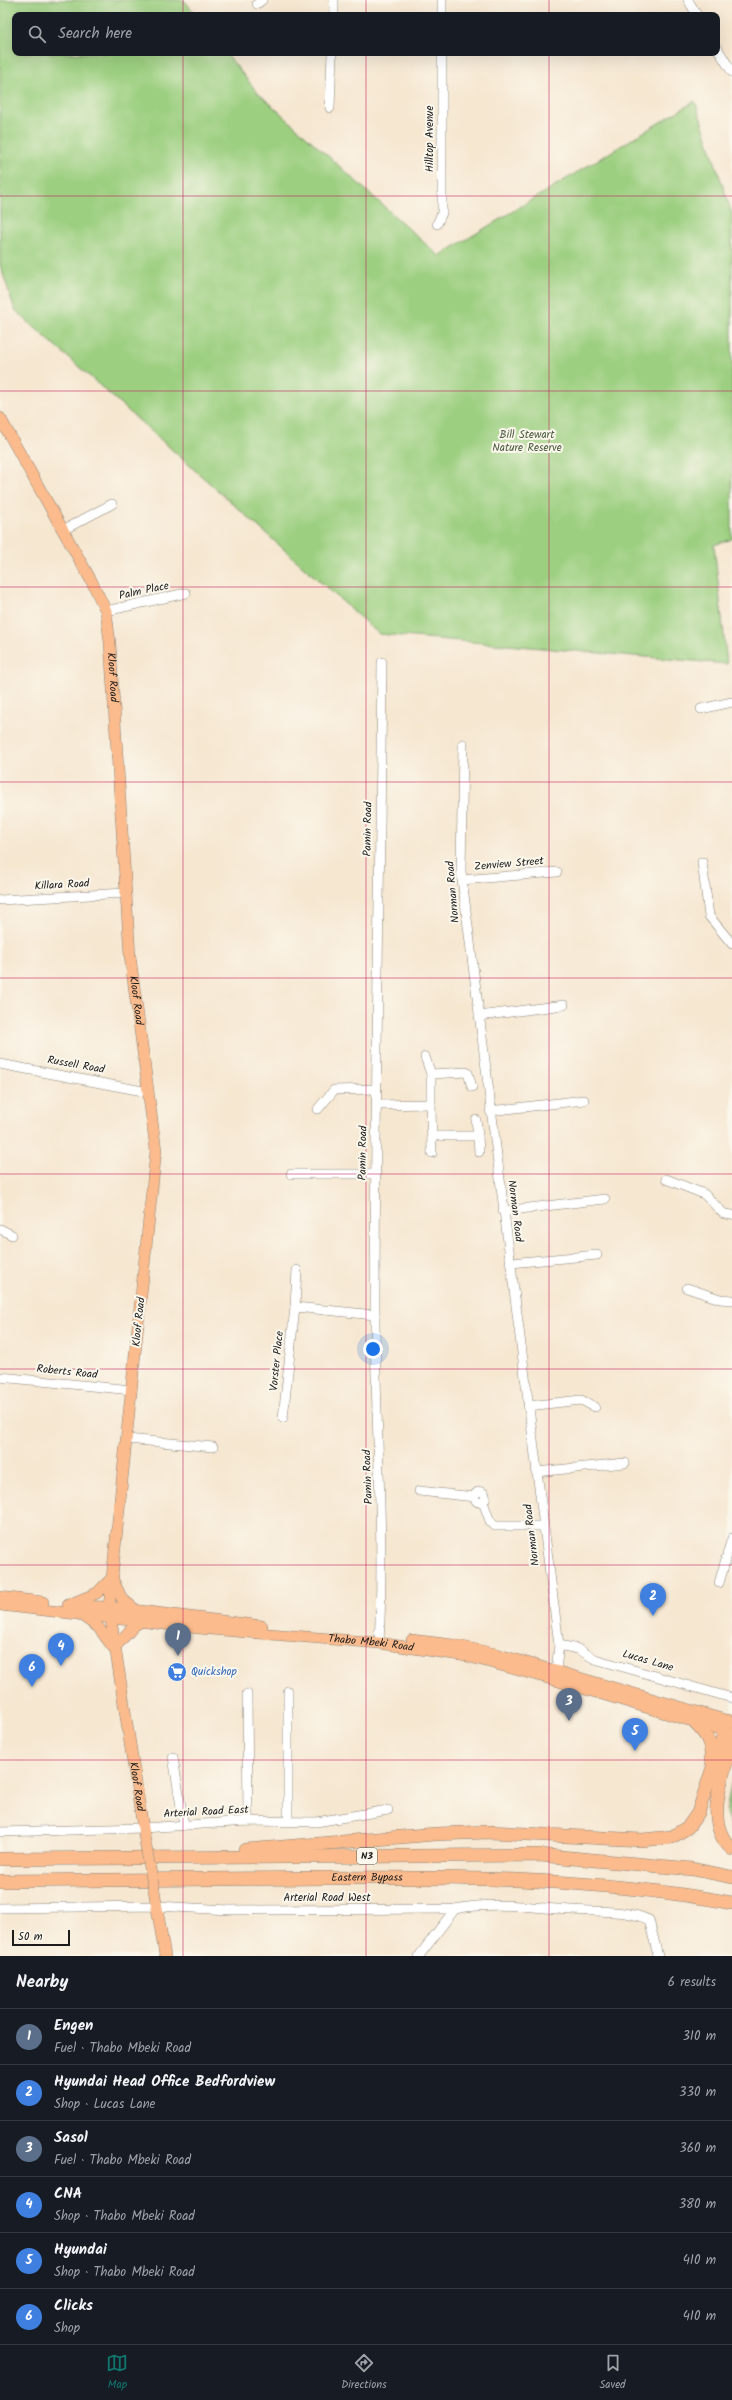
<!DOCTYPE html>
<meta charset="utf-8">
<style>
body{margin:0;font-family:Kalam,sans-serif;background:#20242c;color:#f1f3f6}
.scale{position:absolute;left:12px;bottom:10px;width:58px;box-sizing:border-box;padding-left:4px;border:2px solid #1c1c1c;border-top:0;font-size:11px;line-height:14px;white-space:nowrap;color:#1c1c1c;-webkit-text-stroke:3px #fbf7ec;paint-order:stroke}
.you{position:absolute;left:373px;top:1349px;width:14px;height:14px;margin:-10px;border:3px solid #fff;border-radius:50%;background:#1a73e8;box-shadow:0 0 0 6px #1a73e833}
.badge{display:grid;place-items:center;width:26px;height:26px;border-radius:50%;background:#0f766e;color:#fff;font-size:13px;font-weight:700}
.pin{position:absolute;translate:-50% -33px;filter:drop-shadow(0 1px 2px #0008)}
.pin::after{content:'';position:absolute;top:21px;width:14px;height:12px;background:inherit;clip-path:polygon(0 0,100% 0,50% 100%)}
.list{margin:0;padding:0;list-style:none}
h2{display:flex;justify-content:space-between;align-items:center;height:52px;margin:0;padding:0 16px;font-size:17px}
h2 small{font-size:13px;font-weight:400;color:#9ea1a6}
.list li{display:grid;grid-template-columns:26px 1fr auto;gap:12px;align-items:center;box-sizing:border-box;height:56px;padding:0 16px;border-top:1px solid #363941}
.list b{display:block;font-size:15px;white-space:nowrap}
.list p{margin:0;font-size:13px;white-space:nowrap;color:#9ea1a6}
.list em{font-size:13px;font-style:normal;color:#9ea1a6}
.icon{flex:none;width:22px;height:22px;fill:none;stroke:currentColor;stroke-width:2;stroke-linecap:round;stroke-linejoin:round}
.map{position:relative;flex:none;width:732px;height:1956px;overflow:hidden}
.search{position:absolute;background:#171b24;box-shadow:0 4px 16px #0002;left:12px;right:12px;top:12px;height:44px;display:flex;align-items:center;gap:10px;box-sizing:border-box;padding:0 14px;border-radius:8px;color:#9ea1a6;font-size:15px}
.sheet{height:388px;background:#171b24}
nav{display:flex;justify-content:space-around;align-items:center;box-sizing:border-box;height:56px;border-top:1px solid #363941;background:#171b24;font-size:11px;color:#9ea1a6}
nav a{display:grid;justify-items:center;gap:2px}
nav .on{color:#0f766e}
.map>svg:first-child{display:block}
.green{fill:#9ccf80;stroke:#5c764e}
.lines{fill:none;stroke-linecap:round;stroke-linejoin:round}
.minor-casing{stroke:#898276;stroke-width:10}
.major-casing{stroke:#898276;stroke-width:12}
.highway-casing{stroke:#898276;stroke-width:14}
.minor{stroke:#fff;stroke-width:9}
.major{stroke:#fbbb8d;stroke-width:11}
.highway{stroke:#fbbb8d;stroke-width:13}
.major-bridge-casing{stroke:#898276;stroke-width:12;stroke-linecap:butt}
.major-bridge{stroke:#fbbb8d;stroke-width:11}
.grid{fill:none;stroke:#c2185b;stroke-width:1;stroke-opacity:0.55}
.labels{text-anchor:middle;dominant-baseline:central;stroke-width:4;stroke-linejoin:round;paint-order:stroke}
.shield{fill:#fbf7ec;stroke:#5f5e5a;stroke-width:1}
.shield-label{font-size:10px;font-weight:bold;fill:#1c1c1c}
.street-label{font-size:11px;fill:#1c1c1c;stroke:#fbf7ec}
.park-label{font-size:11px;fill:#495b3f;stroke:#fbf7ec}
.shop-label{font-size:11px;fill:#366cbe;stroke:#fbf7ec;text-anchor:start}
</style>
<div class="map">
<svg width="732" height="1956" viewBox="0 0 732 1956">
<rect width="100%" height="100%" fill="#fbf7ec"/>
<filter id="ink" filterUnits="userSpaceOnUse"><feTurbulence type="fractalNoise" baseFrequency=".025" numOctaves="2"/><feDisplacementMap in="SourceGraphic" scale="8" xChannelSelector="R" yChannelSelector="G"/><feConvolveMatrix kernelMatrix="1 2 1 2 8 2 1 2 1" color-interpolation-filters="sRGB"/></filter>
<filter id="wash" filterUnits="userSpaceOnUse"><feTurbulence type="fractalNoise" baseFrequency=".012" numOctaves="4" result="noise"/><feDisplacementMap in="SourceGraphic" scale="16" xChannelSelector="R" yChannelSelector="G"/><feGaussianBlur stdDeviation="0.9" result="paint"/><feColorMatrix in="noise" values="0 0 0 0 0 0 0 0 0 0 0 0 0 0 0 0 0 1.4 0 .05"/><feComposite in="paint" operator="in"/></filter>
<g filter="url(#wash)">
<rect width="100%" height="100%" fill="#f6e7d1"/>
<g class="green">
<polygon points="0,0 184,0 196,15 15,15 15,53 226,53 257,92 439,256 695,101 732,214 732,539 714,545 727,664 379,634 15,310 0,265"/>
<polygon points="732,1778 732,1833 726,1812"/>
</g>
</g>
<g filter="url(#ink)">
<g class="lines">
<defs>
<g id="minor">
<polyline points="688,0 697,15"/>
<polyline points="257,4 262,0"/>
<polyline points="334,15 334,0"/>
<polyline points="442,15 442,0"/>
<polyline points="717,48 732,72"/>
<polyline points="330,108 332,53"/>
<polyline points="437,224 442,213 442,53"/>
<polyline points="63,530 112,504"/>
<polyline points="106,611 186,593"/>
<polyline points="701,709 732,702"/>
<polyline points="463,744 461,871 559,1645 555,1678"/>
<polyline points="702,862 709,916 732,944"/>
<polyline points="462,880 557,872"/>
<polyline points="0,900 126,893"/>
<polyline points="479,1016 564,1005"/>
<polyline points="0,1064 148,1092"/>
<polyline points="431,1074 466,1072 468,1073 472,1087"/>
<polyline points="431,1104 432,1153"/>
<polyline points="376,1105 431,1104 431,1074 425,1057"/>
<polyline points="318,1109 334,1090 376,1089"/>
<polyline points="490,1111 584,1100"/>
<polyline points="432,1136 478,1136 476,1120"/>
<polyline points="478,1136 479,1152"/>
<polyline points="291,1174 375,1174"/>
<polyline points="666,1179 704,1194 724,1214 732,1215"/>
<polyline points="503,1211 605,1199"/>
<polyline points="0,1229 12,1235"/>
<polyline points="510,1263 597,1255"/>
<polyline points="687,1288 720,1299 732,1300"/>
<polyline points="295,1307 297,1270"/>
<polyline points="0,1377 132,1390"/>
<polyline points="528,1406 581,1400 595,1407"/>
<polyline points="283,1418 295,1307 375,1315"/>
<polyline points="127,1439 213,1447"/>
<polyline points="536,1472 625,1463"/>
<polyline points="419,1491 475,1497"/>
<circle cx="480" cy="1497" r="5.5"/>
<polyline points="483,1502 490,1521 495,1526 543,1526"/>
<polyline points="719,1583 732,1538"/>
<path d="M379 1643C385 1533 375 1423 375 1313 375 1096 380 879 382 662"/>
<polyline points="559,1645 578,1649 595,1659 732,1698"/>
<polyline points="247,1694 248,1821"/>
<polyline points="173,1757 184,1825"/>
<polyline points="288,1820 288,1691"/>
<polyline points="0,1832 143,1828 248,1821 316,1822 388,1810"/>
<path d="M0 1908 157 1906 229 1910 455 1909C493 1901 535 1908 572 1910 596 1912 627 1909 649 1920L658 1956"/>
<polyline points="419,1956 455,1909"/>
</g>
<g id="major">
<path id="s1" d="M0 418 92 582 106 611 110 643 130 956 156 1150 109 1607 145 1841"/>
<polyline points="113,1580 122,1599 136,1610"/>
<polyline points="0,1597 43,1602"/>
<path id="s2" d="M0 1605 198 1628 379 1643 467 1656 555 1680 732 1733"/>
<polyline points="68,1605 97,1593 113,1577"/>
<polyline points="72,1606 109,1607 262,1626"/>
<polyline points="81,1615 98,1627 112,1646"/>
<polyline points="412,1640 453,1645 496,1654 732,1722"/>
<polyline points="114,1648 135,1625 142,1621"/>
<polyline points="154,1890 165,1956"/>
</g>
<g id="highway">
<path d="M693 1721C706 1734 712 1742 711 1760"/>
<path d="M732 1742C724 1773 702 1823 732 1849"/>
<polyline points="245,1850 436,1834 489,1832 642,1840 672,1837 688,1827 698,1813 728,1721"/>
<polyline points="0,1859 539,1855 692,1869 732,1877"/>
<path id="s3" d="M0 1881C109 1880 219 1879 328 1878 464 1877 598 1878 732 1903"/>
</g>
</defs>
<use href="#minor" class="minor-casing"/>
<use href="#major" class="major-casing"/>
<use href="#highway" class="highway-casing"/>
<use href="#minor" class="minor"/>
<use href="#major" class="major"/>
<use href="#highway" class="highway"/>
<defs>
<polyline id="major-bridge" points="145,1841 154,1890"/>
</defs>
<use href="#major-bridge" class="major-bridge-casing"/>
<use href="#major-bridge" class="major-bridge"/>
</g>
</g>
<path class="grid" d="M183 0V15M366 0V15M549 0V15M183 53V1956M366 53V1956M549 53V1956M0 196H732M0 391H732M0 587H732M0 782H732M0 978H732M0 1174H732M0 1369H732M0 1565H732M0 1760H732"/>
<defs>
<symbol id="supermarket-disc" viewBox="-11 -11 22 22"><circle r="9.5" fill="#3f7fe0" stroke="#fbf7ec"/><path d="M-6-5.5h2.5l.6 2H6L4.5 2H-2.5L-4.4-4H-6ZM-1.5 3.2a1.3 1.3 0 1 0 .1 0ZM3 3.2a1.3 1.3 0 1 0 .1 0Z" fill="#fff"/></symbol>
</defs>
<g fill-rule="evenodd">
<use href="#supermarket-disc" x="166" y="1661" width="22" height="22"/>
</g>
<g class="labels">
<rect class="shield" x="357" y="1848" width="20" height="16" rx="3"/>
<g class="shield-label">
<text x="367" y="1856">N3</text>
</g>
<g class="street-label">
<text transform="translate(430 139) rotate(-90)">Hilltop Avenue</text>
<text transform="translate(144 591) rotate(-12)">Palm Place</text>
<text stroke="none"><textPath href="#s1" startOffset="287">Kloof Road</textPath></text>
<text transform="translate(368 829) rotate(-89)">Pamin Road</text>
<text transform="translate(509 864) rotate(-5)">Zenview Street</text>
<text transform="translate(62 885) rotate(-3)">Killara Road</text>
<text transform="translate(453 892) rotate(-95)">Norman Road</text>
<text stroke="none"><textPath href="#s1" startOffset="611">Kloof Road</textPath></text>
<text transform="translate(76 1065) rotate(10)">Russell Road</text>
<text transform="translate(363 1153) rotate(-89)">Pamin Road</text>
<text transform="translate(515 1211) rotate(83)">Norman Road</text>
<text transform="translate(139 1322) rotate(-84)">Kloof Road</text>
<text transform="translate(277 1361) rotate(-84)">Vorster Place</text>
<text transform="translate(67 1372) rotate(6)">Roberts Road</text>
<text transform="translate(368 1477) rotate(-92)">Pamin Road</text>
<text transform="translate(532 1535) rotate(-97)">Norman Road</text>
<text stroke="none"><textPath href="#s2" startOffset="373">Thabo Mbeki Road</textPath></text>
<text transform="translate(648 1661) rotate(16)">Lucas Lane</text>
<text stroke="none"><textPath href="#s1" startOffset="1403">Kloof Road</textPath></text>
<text transform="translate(206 1812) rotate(-3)">Arterial Road East</text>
<text stroke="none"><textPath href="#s3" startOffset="367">Eastern Bypass</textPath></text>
<text x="327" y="1898">Arterial Road West</text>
</g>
<g class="park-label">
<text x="527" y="435">Bill Stewart<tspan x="527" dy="13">Nature Reserve</tspan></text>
</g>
<g class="shop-label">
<text x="191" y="1672">Quickshop</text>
</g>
</g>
</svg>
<div class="scale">50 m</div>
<div class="you"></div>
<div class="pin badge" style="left:178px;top:1656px;background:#5c6f8a">1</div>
<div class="pin badge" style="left:653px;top:1616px;background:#3f7fe0">2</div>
<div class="pin badge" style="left:569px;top:1721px;background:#5c6f8a">3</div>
<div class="pin badge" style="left:61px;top:1666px;background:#3f7fe0">4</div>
<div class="pin badge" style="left:635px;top:1751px;background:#3f7fe0">5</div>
<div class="pin badge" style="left:32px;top:1687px;background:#3f7fe0">6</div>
<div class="search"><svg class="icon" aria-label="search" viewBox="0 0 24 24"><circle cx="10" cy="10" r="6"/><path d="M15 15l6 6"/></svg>Search here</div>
</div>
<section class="sheet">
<h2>Nearby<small>6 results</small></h2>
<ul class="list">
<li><span class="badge" style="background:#5c6f8a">1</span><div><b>Engen</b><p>Fuel · Thabo Mbeki Road</p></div><em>310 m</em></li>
<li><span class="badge" style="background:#3f7fe0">2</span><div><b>Hyundai Head Office Bedfordview</b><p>Shop · Lucas Lane</p></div><em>330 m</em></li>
<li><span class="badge" style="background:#5c6f8a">3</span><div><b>Sasol</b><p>Fuel · Thabo Mbeki Road</p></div><em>360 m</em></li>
<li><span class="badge" style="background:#3f7fe0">4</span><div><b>CNA</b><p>Shop · Thabo Mbeki Road</p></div><em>380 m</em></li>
<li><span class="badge" style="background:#3f7fe0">5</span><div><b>Hyundai</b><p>Shop · Thabo Mbeki Road</p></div><em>410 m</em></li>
<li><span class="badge" style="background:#3f7fe0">6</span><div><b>Clicks</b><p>Shop</p></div><em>410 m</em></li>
</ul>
</section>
<nav>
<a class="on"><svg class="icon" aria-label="map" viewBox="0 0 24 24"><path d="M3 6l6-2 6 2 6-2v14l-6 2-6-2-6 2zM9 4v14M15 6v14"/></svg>Map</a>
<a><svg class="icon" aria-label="directions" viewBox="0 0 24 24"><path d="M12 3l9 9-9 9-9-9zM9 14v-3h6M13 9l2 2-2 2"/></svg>Directions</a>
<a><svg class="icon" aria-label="saved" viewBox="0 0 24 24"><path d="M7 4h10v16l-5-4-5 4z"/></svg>Saved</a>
</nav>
